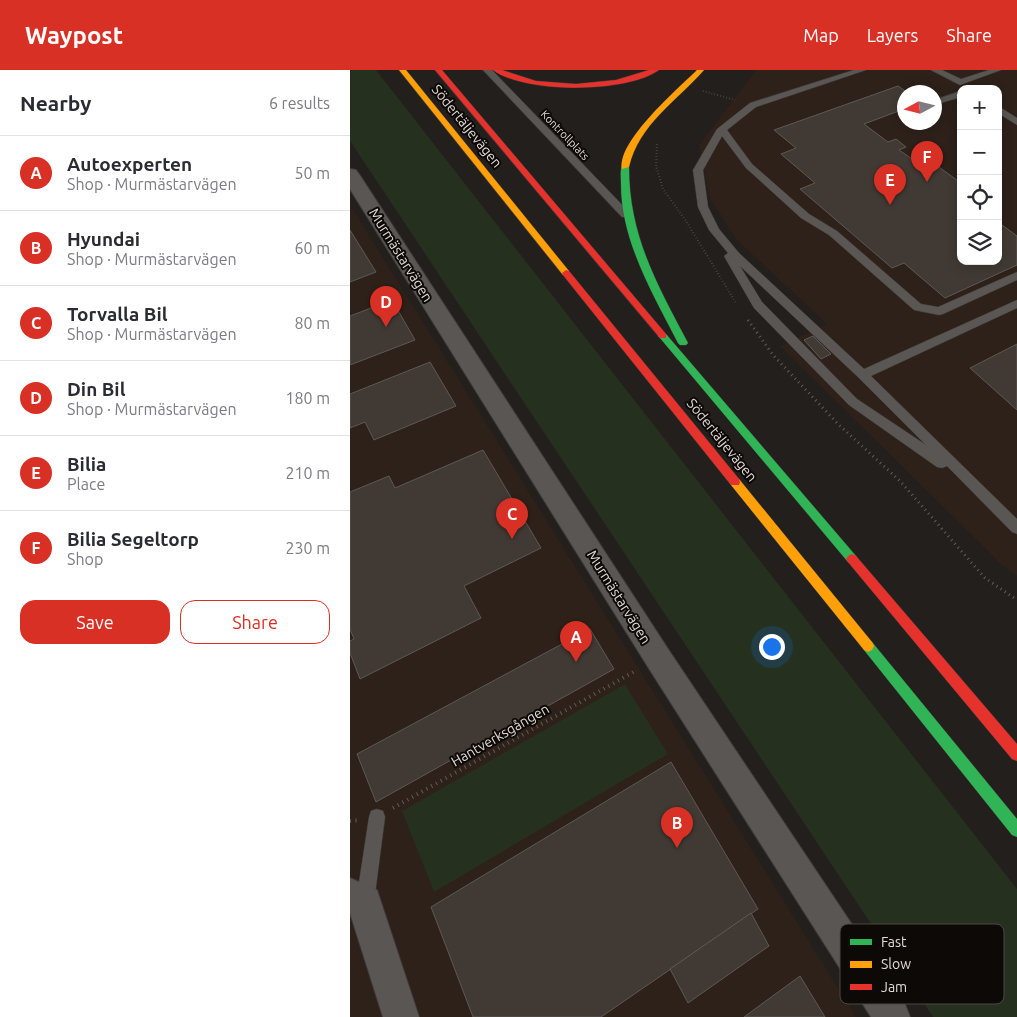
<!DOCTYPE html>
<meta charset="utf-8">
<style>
body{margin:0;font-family:Ubuntu,sans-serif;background:#f2f2f3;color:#2b2b33}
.controls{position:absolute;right:15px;top:15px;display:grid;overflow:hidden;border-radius:10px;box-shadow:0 2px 12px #0003}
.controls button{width:45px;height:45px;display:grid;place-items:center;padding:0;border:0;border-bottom:1px solid #e1e1e2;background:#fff;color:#2b2b33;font:25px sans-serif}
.compass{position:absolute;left:547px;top:15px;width:45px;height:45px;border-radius:50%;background:#fff;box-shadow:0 2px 12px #0003;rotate:263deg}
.you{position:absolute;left:421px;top:576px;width:18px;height:18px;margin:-12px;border:4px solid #fff;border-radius:50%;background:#1a73e8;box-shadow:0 0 0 8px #1a73e833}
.badge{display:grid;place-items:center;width:32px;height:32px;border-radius:50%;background:#d93025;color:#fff;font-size:16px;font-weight:700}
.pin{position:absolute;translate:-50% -41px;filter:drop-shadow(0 1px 2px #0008)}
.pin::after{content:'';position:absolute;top:26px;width:18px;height:15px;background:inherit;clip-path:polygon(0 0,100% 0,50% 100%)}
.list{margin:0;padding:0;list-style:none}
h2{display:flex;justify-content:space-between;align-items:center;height:65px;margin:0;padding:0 20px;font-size:21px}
h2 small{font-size:16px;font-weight:400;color:#7c7c81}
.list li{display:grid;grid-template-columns:32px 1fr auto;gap:15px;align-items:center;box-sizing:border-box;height:75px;padding:0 20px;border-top:1px solid #e1e1e2}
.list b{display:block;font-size:19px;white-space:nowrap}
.list p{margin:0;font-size:16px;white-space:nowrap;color:#7c7c81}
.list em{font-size:16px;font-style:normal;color:#7c7c81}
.actions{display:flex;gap:10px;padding:15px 20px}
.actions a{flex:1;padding:11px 0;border:1px solid #d93025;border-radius:15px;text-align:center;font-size:18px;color:#d93025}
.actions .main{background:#d93025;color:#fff}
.icon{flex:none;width:28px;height:28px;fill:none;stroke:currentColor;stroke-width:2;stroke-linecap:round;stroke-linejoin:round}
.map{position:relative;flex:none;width:667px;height:947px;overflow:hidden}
header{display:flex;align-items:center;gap:30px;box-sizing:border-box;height:70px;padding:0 25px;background:#d93025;color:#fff}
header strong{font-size:24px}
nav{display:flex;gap:28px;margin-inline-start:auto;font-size:18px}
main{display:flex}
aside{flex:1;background:#fff}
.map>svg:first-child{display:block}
.built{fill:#2d211a;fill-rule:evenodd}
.green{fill:#25301f}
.building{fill:#413a34;stroke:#5d5956}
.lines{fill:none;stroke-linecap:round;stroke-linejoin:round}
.lane-casing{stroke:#3f3b39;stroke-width:1}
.street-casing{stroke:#3f3b39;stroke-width:2}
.fast-casing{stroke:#3f3b39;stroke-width:1}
.slow-casing{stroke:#3f3b39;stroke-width:1}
.jam-casing{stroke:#3f3b39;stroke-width:1}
.path-far2{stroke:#605d5c;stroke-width:2;stroke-dasharray:0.5 2.5;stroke-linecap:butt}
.path-far1{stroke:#605d5c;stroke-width:3;stroke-dasharray:1 4;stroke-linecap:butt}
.path{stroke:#605d5c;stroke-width:4;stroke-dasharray:1 4.5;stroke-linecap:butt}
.lane{fill:#595653;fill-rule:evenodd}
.street{fill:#595653;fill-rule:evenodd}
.fast{fill:#30b455;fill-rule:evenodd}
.slow{fill:#ff9f0a;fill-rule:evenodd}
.jam{fill:#e5322d;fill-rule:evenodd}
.labels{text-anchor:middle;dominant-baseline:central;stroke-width:4;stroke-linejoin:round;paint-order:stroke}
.far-street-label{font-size:11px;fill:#e1dbd8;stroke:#0c0907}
.street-label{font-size:14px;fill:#e1dbd8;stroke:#0c0907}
.key{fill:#0c0907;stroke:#4c4846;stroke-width:1}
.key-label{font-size:14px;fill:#e1dbd8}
</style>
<header>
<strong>Waypost</strong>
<nav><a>Map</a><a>Layers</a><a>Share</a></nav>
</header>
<main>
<aside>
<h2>Nearby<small>6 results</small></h2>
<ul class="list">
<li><span class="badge">A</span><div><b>Autoexperten</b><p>Shop · Murmästarvägen</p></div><em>50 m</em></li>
<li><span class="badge">B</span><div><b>Hyundai</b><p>Shop · Murmästarvägen</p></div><em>60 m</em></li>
<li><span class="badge">C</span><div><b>Torvalla Bil</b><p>Shop · Murmästarvägen</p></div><em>80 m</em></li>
<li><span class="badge">D</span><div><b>Din Bil</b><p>Shop · Murmästarvägen</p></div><em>180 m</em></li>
<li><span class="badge">E</span><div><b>Bilia</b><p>Place</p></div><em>210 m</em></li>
<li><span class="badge">F</span><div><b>Bilia Segeltorp</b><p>Shop</p></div><em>230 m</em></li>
</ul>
<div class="actions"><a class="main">Save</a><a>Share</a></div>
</aside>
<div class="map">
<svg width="667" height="947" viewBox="0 0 667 947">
<rect width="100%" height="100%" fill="#231f1c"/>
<g class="built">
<path d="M406 0H667V506L651 494 430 276 477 254 387 170 360 129 349 75ZM611 19H648V191H611ZM554 22H584V52H554Z"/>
<polygon points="0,135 506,947 0,947"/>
</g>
<g class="green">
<polygon points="0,0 26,0 667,819 667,947 583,947 0,71"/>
<polygon points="275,614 318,684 84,822 52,741"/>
</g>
<g class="building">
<polygon points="548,16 557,22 554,22 554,39 514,54 538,72 546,69 556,77 549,80 565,91 575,87 611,113 611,191 648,191 648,152 667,166 667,195 595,228 554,193 542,198 450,119 465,113 431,84 446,78 424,60"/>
<polygon points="0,160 26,202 0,212"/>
<polygon points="42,230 65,270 0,295 0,246"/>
<polygon points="463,266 481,284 471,289 454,270"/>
<polygon points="667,274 667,340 620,298"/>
<polygon points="80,292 106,336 24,370 15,352 0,358 0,324"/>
<polygon points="133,380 191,478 114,516 131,548 10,609 0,583 0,571 4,569 0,559 0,422 39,406 45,418"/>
<polygon points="240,559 264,599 26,732 7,684"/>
<polygon points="321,692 408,839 251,947 123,947 81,837"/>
<polygon points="401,843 419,876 338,933 320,899"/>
<polygon points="450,906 475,947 394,947"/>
</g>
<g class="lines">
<defs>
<g id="lane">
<polygon points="133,0 142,0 280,143 280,147 272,147"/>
<path d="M504 0H516L406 37 377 60 402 94 459 144 487 161 571 234 588 237 667 202V210L593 244 589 245 564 240 479 165 451 148 396 98 372 66 353 100 358 137 369 159 389 183 514 299 667 230V238L521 306 667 449V464L662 462 597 396 592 398 587 397 499 335 404 238 374 186 378 183 359 160 348 137 343 100 367 59 400 33ZM390 196 509 308 576 375 507 329 412 232Z"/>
<polygon points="581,0 592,0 611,9 639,0 651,0 610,15"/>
<polygon points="611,21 611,27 584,35 584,30"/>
<polygon points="648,36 667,48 667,55 648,43"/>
<polygon points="27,739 33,741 35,747 24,832 21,838 15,841 9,838 6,832 19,747 21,741"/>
</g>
<g id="street">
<polygon points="0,99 6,100 9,104 318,579 555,934 560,947 521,947 298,597 0,119"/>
<polygon points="0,808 27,820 69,947 33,947 0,843"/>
</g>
<g id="fast">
<path d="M272 95 279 97C279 166 307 214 338 273L336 275H330L328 273C303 224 271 171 271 114 271 108 270 101 272 95Z"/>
<polygon points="313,263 316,264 506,486 508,489 506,492 502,494 498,492 310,268 308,266"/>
<polygon points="518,570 522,572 667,749 667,767 662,765 514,580 512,576 514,572"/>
</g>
<g id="slow">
<polygon points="49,0 56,0 219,201 219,205 213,205"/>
<path d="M347 0H354C327 31 289 54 279 97L272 99C267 71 328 19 347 0Z"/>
<polygon points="385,408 389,409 522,572 524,576 522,580 518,582 514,580 381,415 380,412"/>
</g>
<g id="jam">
<polygon points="85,0 92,0 316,264 316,268 310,268"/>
<path d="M143 0H152L186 11 226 14 266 10 299 0H309C277 23 175 24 143 0Z"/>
<polygon points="216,200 219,201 389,409 390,412 389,415 381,415 213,205 212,203"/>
<polygon points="502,484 506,486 667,674 667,691 662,689 498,492 496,489 498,486"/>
</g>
</defs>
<use href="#lane" class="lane-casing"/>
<use href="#street" class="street-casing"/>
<use href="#fast" class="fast-casing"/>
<use href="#slow" class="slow-casing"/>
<use href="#jam" class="jam-casing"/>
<g class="path-far2">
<polyline points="353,21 385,30"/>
<polyline points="307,74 306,96 313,119 336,151 386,233"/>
</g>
<polyline class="path-far1" points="398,250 423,285 488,354 550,411 635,508 667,530"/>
<g class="path">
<polyline points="43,738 287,600"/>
<polyline points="0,751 9,750"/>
</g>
<use href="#lane" class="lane"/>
<use href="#street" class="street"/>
<use href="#fast" class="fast"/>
<use href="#slow" class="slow"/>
<use href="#jam" class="jam"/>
</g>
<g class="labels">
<g class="far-street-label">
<text transform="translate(215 65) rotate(46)">Kontrollplats</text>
</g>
<g class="street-label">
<text transform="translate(117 56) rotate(51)">Södertäljevägen</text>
<text transform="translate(51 185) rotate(58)">Murmästarvägen</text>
<text transform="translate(372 370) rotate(51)">Södertäljevägen</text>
<text transform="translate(269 527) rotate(58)">Murmästarvägen</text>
<text transform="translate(150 665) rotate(-30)">Hantverksgången</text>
</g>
</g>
<rect x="490" y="854" width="164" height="80" rx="8" class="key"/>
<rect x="500" y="869" width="22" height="6" fill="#30b455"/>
<rect x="500" y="891" width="22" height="7" fill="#ff9f0a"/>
<rect x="500" y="914" width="22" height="6" fill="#e5322d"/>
<g class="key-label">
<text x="531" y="877">Fast</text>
<text x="531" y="899">Slow</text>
<text x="531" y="922">Jam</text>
</g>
</svg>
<div class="controls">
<button>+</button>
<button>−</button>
<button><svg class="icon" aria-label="locate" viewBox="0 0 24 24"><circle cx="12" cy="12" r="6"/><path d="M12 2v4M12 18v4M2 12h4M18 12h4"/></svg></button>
<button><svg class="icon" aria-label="layers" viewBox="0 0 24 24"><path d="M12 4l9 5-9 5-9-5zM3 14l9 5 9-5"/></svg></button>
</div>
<svg class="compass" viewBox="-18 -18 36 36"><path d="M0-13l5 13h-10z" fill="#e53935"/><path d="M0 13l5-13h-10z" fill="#7c7c81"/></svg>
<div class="you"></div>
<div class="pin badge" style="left:226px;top:592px">A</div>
<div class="pin badge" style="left:327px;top:778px">B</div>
<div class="pin badge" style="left:162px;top:469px">C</div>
<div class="pin badge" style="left:36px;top:257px">D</div>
<div class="pin badge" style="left:540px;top:135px">E</div>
<div class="pin badge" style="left:577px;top:112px">F</div>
</div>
</main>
